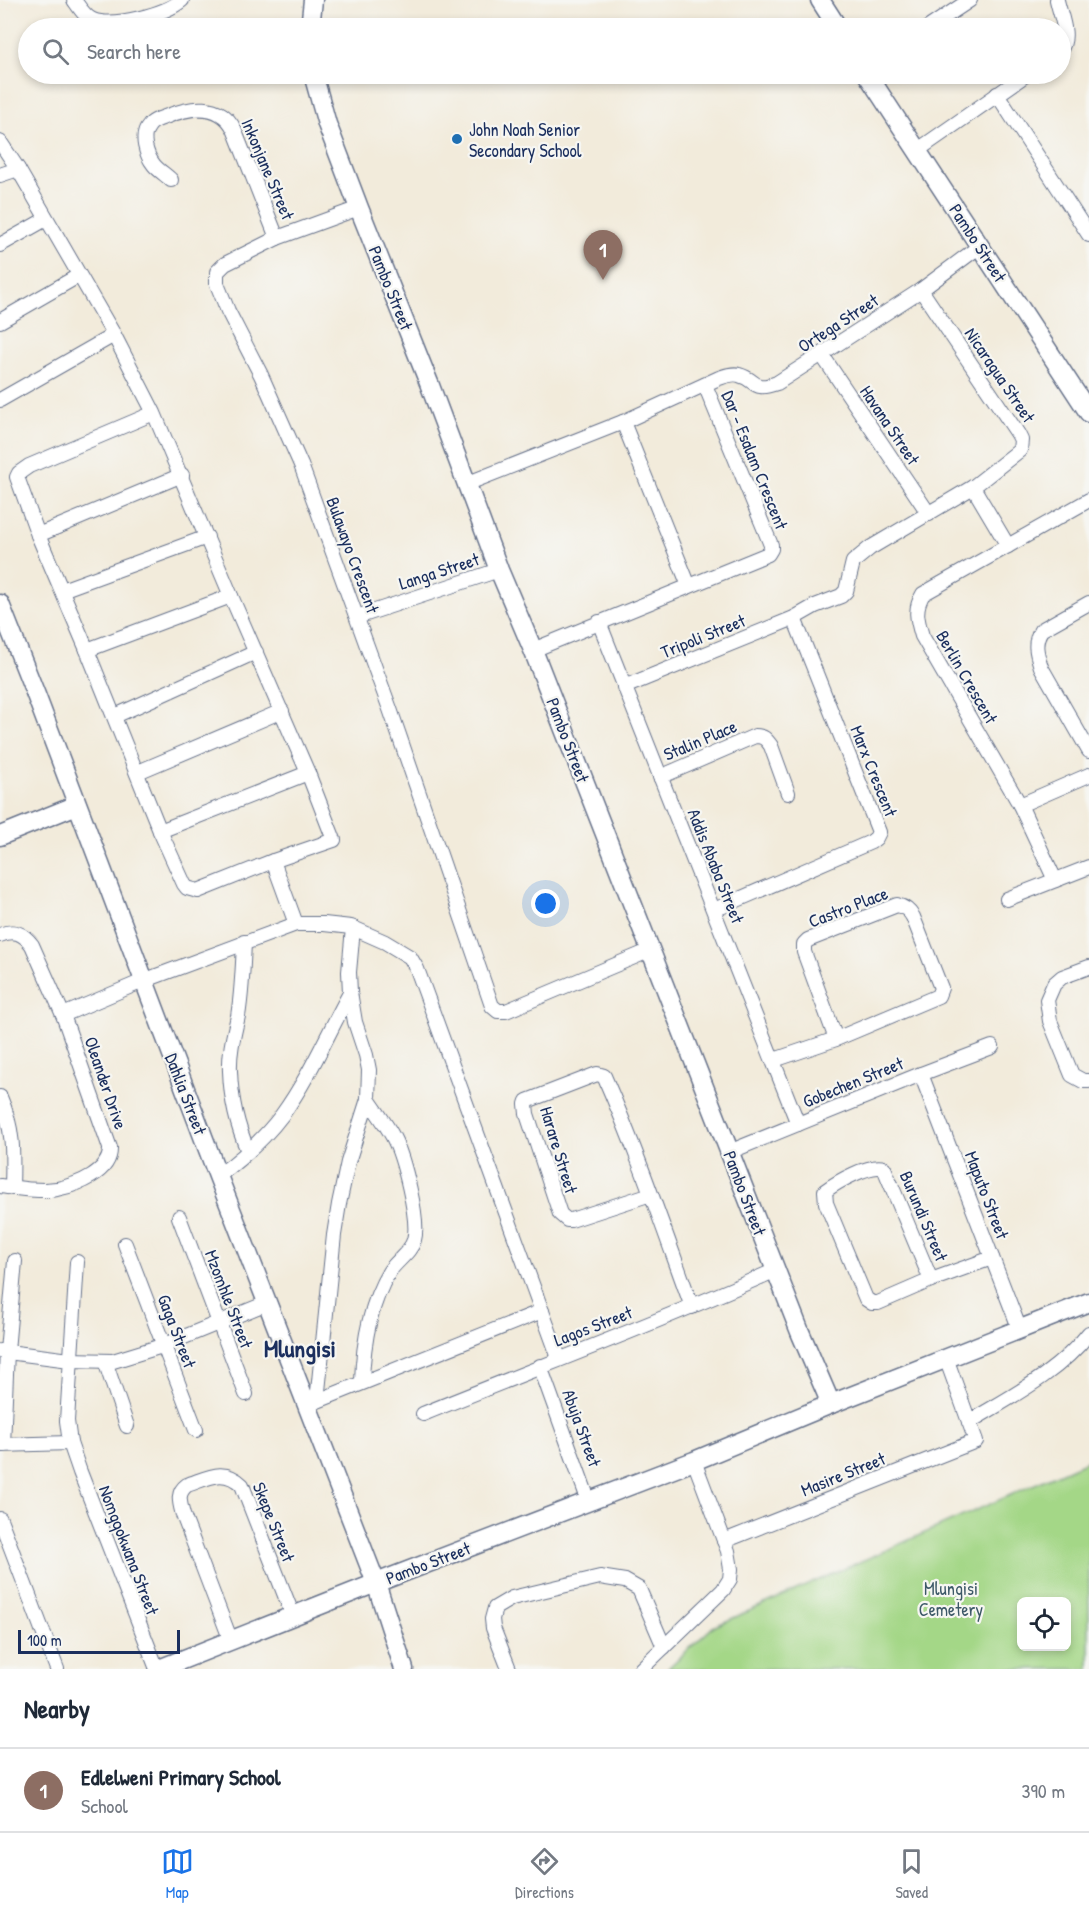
<!DOCTYPE html>
<style>
body{margin:0;font-family:"Patrick Hand",sans-serif;background:#f6f6f7;color:#1f2937}
.controls{position:absolute;right:18px;bottom:18px;display:grid;overflow:hidden;border-radius:9px;box-shadow:0 3px 9px #0003}
.controls button{width:54px;height:54px;display:grid;place-items:center;padding:0;border:0;border-bottom:2px solid #e0e1e3;background:#fff;color:#1f2937;font:30px sans-serif}
.scale{position:absolute;left:18px;bottom:15px;width:162px;box-sizing:border-box;padding-left:6px;border:3px solid #1b2f5e;border-top:0;font-size:16px;line-height:21px;white-space:nowrap;color:#1b2f5e;-webkit-text-stroke:4px #f6f6f2;paint-order:stroke}
.you{position:absolute;left:546px;top:904px;width:21px;height:21px;margin:-15px;border:4px solid #fff;border-radius:50%;background:#1a73e8;box-shadow:0 0 0 9px #1a73e833}
.badge{display:grid;place-items:center;width:39px;height:39px;border-radius:50%;background:#1a73e8;color:#fff;font-size:20px;font-weight:700}
.pin{position:absolute;translate:-50% -50px;filter:drop-shadow(0 2px 3px #0008)}
.pin::after{content:'';position:absolute;top:32px;width:21px;height:18px;background:inherit;clip-path:polygon(0 0,100% 0,50% 100%)}
.list{margin:0;padding:0;list-style:none}
h2{display:flex;justify-content:space-between;align-items:center;height:78px;margin:0;padding:0 24px;font-size:26px}
h2 small{font-size:20px;font-weight:400;color:#747a83}
.list li{display:grid;grid-template-columns:39px 1fr auto;gap:18px;align-items:center;box-sizing:border-box;height:84px;padding:0 24px;border-top:2px solid #e0e1e3}
.list b{display:block;font-size:22px;white-space:nowrap}
.list p{margin:0;font-size:20px;white-space:nowrap;color:#747a83}
.list em{font-size:20px;font-style:normal;color:#747a83}
.icon{flex:none;width:33px;height:33px;fill:none;stroke:currentColor;stroke-width:2;stroke-linecap:round;stroke-linejoin:round}
.map{position:relative;flex:none;width:1089px;height:1669px;overflow:hidden}
.search{position:absolute;background:#fff;box-shadow:0 3px 9px #0003;left:18px;right:18px;top:18px;height:66px;display:flex;align-items:center;gap:15px;box-sizing:border-box;padding:0 21px;border-radius:33px;color:#747a83;font-size:22px}
.sheet{height:162px;background:#fff}
nav{display:flex;justify-content:space-around;align-items:center;box-sizing:border-box;height:84px;border-top:2px solid #e0e1e3;background:#fff;font-size:16px;color:#747a83}
nav a{display:grid;justify-items:center;gap:3px}
nav .on{color:#1a73e8}
.map>svg:first-child{display:block}
.green{fill:#a4d787;stroke:#608372;stroke-width:1.5;fill-rule:evenodd}
.lines{fill:none;stroke-linecap:round;stroke-linejoin:round}
.street-casing{stroke:#66718a;stroke-width:16}
.secondary-casing{stroke:#66718a;stroke-width:21}
.street{stroke:#fff;stroke-width:14}
.secondary{stroke:#fff;stroke-width:18}
.poi-dot{fill:#1f6fb2;stroke:#f6f6f2;stroke-width:2}
.labels{text-anchor:middle;dominant-baseline:central;stroke-width:4.5;stroke-linejoin:round;paint-order:stroke}
.poi-label{font-size:18px;fill:#1b2f5e;stroke:#f6f6f2;text-anchor:start}
.street-label{font-size:18px;fill:#1b2f5e;stroke:#f6f6f2}
.park-label{font-size:18px;fill:#3d5968;stroke:#f6f6f2}
.district-label{font-size:24px;font-weight:bold;fill:#1b2f5e;stroke:#f6f6f2}
</style>
<div class="map">
<svg width="1089" height="1669" viewBox="0 0 1089 1669">
<rect width="100%" height="100%" fill="#f6f6f2"/>
<filter id="ink" filterUnits="userSpaceOnUse"><feTurbulence type="fractalNoise" baseFrequency=".0167" numOctaves="2"/><feDisplacementMap in="SourceGraphic" scale="12" xChannelSelector="R" yChannelSelector="G"/><feConvolveMatrix kernelMatrix="1 2 1 2 8 2 1 2 1" color-interpolation-filters="sRGB"/></filter>
<filter id="wash" filterUnits="userSpaceOnUse"><feTurbulence type="fractalNoise" baseFrequency=".008" numOctaves="4" result="noise"/><feDisplacementMap in="SourceGraphic" scale="24" xChannelSelector="R" yChannelSelector="G"/><feGaussianBlur stdDeviation="1.35" result="paint"/><feColorMatrix in="noise" values="0 0 0 0 0 0 0 0 0 0 0 0 0 0 0 0 0 1.4 0 .05"/><feComposite in="paint" operator="in"/></filter>
<g filter="url(#wash)">
<rect width="100%" height="100%" fill="#f2ebdb"/>
<path class="green" d="M1089 1460V1669H667L713 1627ZM1022 1602H1066V1646H1022Z"/>
</g>
<g filter="url(#ink)">
<g class="lines">
<defs>
<g id="street">
<path d="M74 0C79 7 85 17 93 20 113 28 166 14 182 0"/>
<path d="M1057 0C1060 15 1071 37 1060 50"/>
<polyline points="928,28 970,0"/>
<polyline points="997,94 1089,235"/>
<polyline points="0,142 18,169 114,335 154,413 231,596 308,773 334,840 273,861 198,891 187,888 184,884 160,831 87,650 38,535 17,477 19,473 29,466 154,413"/>
<polyline points="918,150 1027,74"/>
<polyline points="0,175 18,169"/>
<path d="M171 180C166 175 158 170 154 165 146 155 140 136 149 126 152 121 159 119 165 117 189 107 220 101 234 129L277 238"/>
<polyline points="359,208 277,238 225,264 217,272 217,284 228,311 261,375 301,465 390,709 492,1006 498,1011 506,1011 651,950"/>
<polyline points="0,245 46,219"/>
<polyline points="0,321 78,276"/>
<polyline points="822,355 929,514"/>
<polyline points="0,400 114,335"/>
<polyline points="623,422 689,586"/>
<path d="M466 484 623 422 719 378C725 376 733 373 739 375 758 380 751 392 777 383L921 290 980 246"/>
<polyline points="973,487 1008,546"/>
<polyline points="38,535 182,475"/>
<polyline points="62,590 207,537"/>
<path d="M1089 603 1041 630C1033 643 1037 654 1041 667L1089 751"/>
<polyline points="357,617 499,570"/>
<polyline points="599,622 798,1124"/>
<polyline points="87,650 231,596"/>
<polyline points="533,650 768,554 771,549 771,545 705,385"/>
<polyline points="624,687 794,618 815,606 841,596 846,591 853,562 870,548 973,487 1020,450 1021,440 1018,434 921,290"/>
<polyline points="115,716 256,652"/>
<polyline points="138,772 282,711"/>
<path d="M660 777 755 736C764 736 766 739 771 746L788 793"/>
<polyline points="1020,805 1089,775"/>
<polyline points="160,831 308,773"/>
<polyline points="273,861 296,924"/>
<path d="M1055 880 1020 805 922 636C917 619 914 609 923 594L1089 500"/>
<polyline points="1007,899 1089,867"/>
<polyline points="714,910 871,842 876,838 879,832 794,618"/>
<path d="M0 935C14 929 23 933 32 945L63 1015 110 1148C111 1172 77 1185 57 1189 39 1192 18 1188 0 1186"/>
<path d="M244 942C243 967 242 992 238 1016 234 1034 229 1052 230 1071 231 1099 237 1126 248 1151"/>
<polyline points="1089,967 1062,977 1054,984 1047,1000 1050,1021 1072,1075 1083,1081 1089,1081"/>
<polyline points="63,1015 143,981 296,924 324,924 351,927 385,942 410,957 417,969 559,1358"/>
<path d="M774 1060 836 1039 938 996 941 988 913 917C909 910 905 907 897 905L808 940 804 944V952L836 1039"/>
<polyline points="921,1074 1020,1330"/>
<path d="M0 1097C14 1129 13 1153 12 1188"/>
<polyline points="729,1152 921,1074 992,1047"/>
<path d="M218 1176C241 1159 264 1139 282 1115 309 1078 328 1033 350 993"/>
<path d="M651 1194 571 1220H567L560 1214 527 1114 526 1104 527 1101 597 1074 604 1076C637 1151 664 1230 692 1307"/>
<polyline points="179,1217 246,1394"/>
<polyline points="125,1244 196,1430"/>
<polyline points="77,1262 67,1421 70,1443 80,1472 157,1669"/>
<path d="M931 1280 884 1168C870 1163 837 1182 825 1191L826 1203 866 1299 872 1303H878L931 1280 992 1258"/>
<polyline points="0,1351 70,1360 113,1361 162,1346 267,1303"/>
<polyline points="105,1361 127,1426"/>
<polyline points="540,1366 589,1502"/>
<path d="M362 1382C363 1346 370 1304 389 1272 396 1261 411 1252 414 1240 420 1220 403 1156 393 1137 386 1124 376 1111 368 1099"/>
<polyline points="317,1401 334,1235 339,1204 348,1162 368,1099 369,1070 366,1055 355,1022 350,992 349,972 353,928"/>
<polyline points="310,1404 542,1311"/>
<path d="M423 1414C541 1366 660 1322 776 1270"/>
<path d="M969 1422C1012 1396 1058 1373 1089 1333"/>
<polyline points="0,1445 70,1443"/>
<polyline points="3,1445 7,1351 15,1261"/>
<polyline points="0,1519 57,1669"/>
<polyline points="724,1541 976,1441 946,1358"/>
<path d="M231 1641 183 1515C180 1503 176 1493 187 1485 208 1478 224 1467 242 1485L293 1616"/>
<polyline points="509,1669 493,1628 492,1619 495,1608 512,1598 600,1577 625,1581 639,1589 664,1647"/>
<polyline points="641,1669 723,1590 730,1579 731,1569 728,1551 694,1461"/>
</g>
<g id="secondary">
<polyline points="820,0 838,28"/>
<polyline points="310,28 313,0"/>
<polyline points="313,74 327,124 359,208 429,383 499,570 533,650 800,1332 831,1404"/>
<polyline points="867,74 1089,413"/>
<polyline points="0,604 36,695 218,1176 376,1583 404,1669"/>
<polyline points="0,836 77,805"/>
<polyline points="159,1669 376,1583 694,1461 831,1404 1089,1302"/>
</g>
</defs>
<use href="#street" class="street-casing"/>
<use href="#secondary" class="secondary-casing"/>
<use href="#street" class="street"/>
<use href="#secondary" class="secondary"/>
</g>
</g>
<circle class="poi-dot" cx="457" cy="139" r="6"/>
<g class="labels">
<g class="poi-label">
<text x="469" y="129">John Noah Senior<tspan x="469" dy="21">Secondary School</tspan></text>
</g>
<g class="street-label">
<text transform="translate(268 169) rotate(67)">Inkonjane Street</text>
<text transform="translate(978 243) rotate(57)">Pambo Street</text>
<text transform="translate(391 288) rotate(68)">Pambo Street</text>
<text transform="translate(838 323) rotate(-33)">Ortega Street</text>
<text transform="translate(1000 375) rotate(56)">Nicaragua Street</text>
<text transform="translate(890 425) rotate(56)">Havana Street</text>
<text transform="translate(755 460) rotate(68)">Dar - Esalam Crescent</text>
<text transform="translate(353 555) rotate(70)">Bulawayo Crescent</text>
<text transform="translate(439 571) rotate(-18)">Langa Street</text>
<text transform="translate(703 636) rotate(-22)">Tripoli Street</text>
<text transform="translate(967 677) rotate(60)">Berlin Crescent</text>
<text transform="translate(568 740) rotate(69)">Pambo Street</text>
<text transform="translate(700 740) rotate(-23)">Stalin Place</text>
<text transform="translate(874 771) rotate(68)">Marx Crescent</text>
<text transform="translate(716 866) rotate(68)">Addis Ababa Street</text>
<text transform="translate(848 907) rotate(-21)">Castro Place</text>
<text transform="translate(853 1082) rotate(-22)">Gobechen Street</text>
<text transform="translate(106 1083) rotate(71)">Oleander Drive</text>
<text transform="translate(186 1094) rotate(69)">Dahlia Street</text>
<text transform="translate(559 1150) rotate(73)">Harare Street</text>
<text transform="translate(745 1193) rotate(69)">Pambo Street</text>
<text transform="translate(987 1195) rotate(69)">Maputo Street</text>
<text transform="translate(924 1216) rotate(67)">Burundi Street</text>
<text transform="translate(229 1299) rotate(69)">Mzomhle Street</text>
<text transform="translate(593 1326) rotate(-21)">Lagos Street</text>
<text transform="translate(177 1331) rotate(69)">Gaga Street</text>
<text transform="translate(582 1428) rotate(70)">Abuja Street</text>
<text transform="translate(843 1474) rotate(-22)">Masire Street</text>
<text transform="translate(274 1522) rotate(68)">Skepe Street</text>
<text transform="translate(129 1550) rotate(69)">Nomgqokwana Street</text>
<text transform="translate(428 1563) rotate(-21)">Pambo Street</text>
</g>
<g class="park-label">
<text x="951" y="1588">Mlungisi<tspan x="951" dy="21">Cemetery</tspan></text>
</g>
<g class="district-label">
<text x="300" y="1348">Mlungisi</text>
</g>
</g>
</svg>
<div class="controls">
<button><svg class="icon" aria-label="locate" viewBox="0 0 24 24"><circle cx="12" cy="12" r="6"/><path d="M12 2v4M12 18v4M2 12h4M18 12h4"/></svg></button>
</div>
<div class="scale">100 m</div>
<div class="you"></div>
<div class="pin badge" style="left:603px;top:280px;background:#8d6e63">1</div>
<div class="search"><svg class="icon" aria-label="search" viewBox="0 0 24 24"><circle cx="10" cy="10" r="6"/><path d="M15 15l6 6"/></svg>Search here</div>
</div>
<section class="sheet">
<h2>Nearby<small></small></h2>
<ul class="list">
<li><span class="badge" style="background:#8d6e63">1</span><div><b>Edlelweni Primary School</b><p>School</p></div><em>390 m</em></li>
</ul>
</section>
<nav>
<a class="on"><svg class="icon" aria-label="map" viewBox="0 0 24 24"><path d="M3 6l6-2 6 2 6-2v14l-6 2-6-2-6 2zM9 4v14M15 6v14"/></svg>Map</a>
<a><svg class="icon" aria-label="directions" viewBox="0 0 24 24"><path d="M12 3l9 9-9 9-9-9zM9 14v-3h6M13 9l2 2-2 2"/></svg>Directions</a>
<a><svg class="icon" aria-label="saved" viewBox="0 0 24 24"><path d="M7 4h10v16l-5-4-5 4z"/></svg>Saved</a>
</nav>
